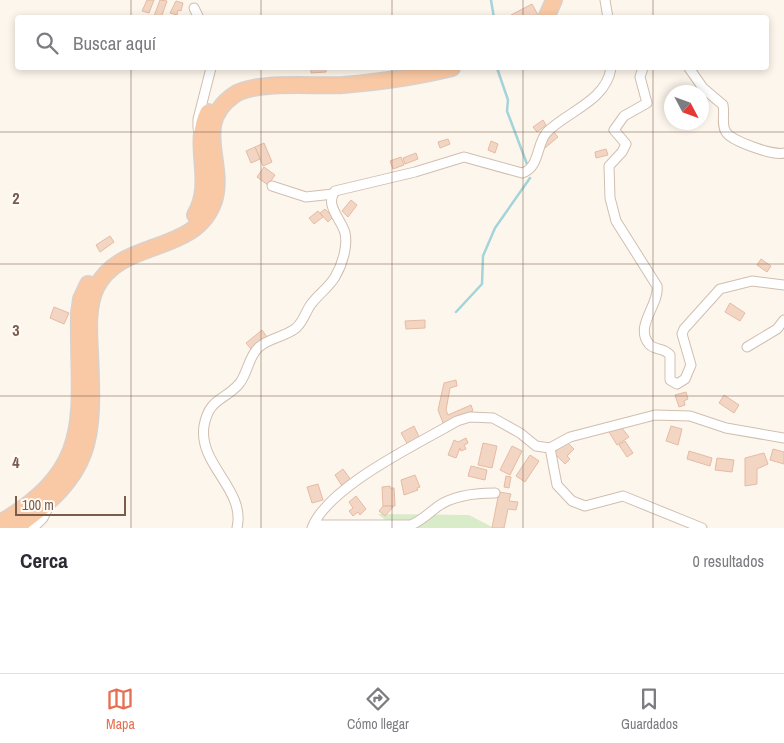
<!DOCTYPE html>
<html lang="es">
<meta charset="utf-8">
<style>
body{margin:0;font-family:"Archivo Narrow",sans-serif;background:#f7f7f7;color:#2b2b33}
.compass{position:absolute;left:664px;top:85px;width:45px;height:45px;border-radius:50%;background:#fff;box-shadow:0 2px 8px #0003;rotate:131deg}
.scale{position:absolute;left:15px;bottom:12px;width:111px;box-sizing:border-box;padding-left:5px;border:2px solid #7a5c4d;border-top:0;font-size:14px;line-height:18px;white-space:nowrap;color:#7a5c4d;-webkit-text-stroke:4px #fffaf3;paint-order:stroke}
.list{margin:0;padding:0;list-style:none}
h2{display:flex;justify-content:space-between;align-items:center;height:65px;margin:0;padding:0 20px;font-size:21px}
h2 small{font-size:16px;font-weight:400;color:#7c7c81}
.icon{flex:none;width:28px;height:28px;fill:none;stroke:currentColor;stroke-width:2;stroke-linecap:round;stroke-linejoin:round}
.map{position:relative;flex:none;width:784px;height:528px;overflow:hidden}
.search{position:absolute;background:#fff;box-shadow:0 2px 8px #0003;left:15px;right:15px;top:15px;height:55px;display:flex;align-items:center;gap:12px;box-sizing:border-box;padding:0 18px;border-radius:5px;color:#7c7c81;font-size:19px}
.sheet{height:145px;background:#fff}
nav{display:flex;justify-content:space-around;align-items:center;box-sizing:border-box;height:70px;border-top:1px solid #e1e1e2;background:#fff;font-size:14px;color:#7c7c81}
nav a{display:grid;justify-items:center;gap:2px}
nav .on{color:#e76f51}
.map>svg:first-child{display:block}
.green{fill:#d8ecc9}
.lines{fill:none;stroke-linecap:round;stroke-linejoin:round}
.stream{stroke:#a5d3da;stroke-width:2.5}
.building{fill:#f3d5c3;stroke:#e6bba3}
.minor-casing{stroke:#d1beb0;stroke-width:11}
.trunk-casing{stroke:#dad1cd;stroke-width:18}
.minor{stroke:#fff;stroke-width:9}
.trunk{stroke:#f9c8a4;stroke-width:15}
.grid{fill:none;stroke:#7a5c4d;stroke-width:1;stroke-opacity:0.55}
.grid-label{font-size:16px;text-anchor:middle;font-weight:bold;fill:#7a5c4d;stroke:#fffaf3;stroke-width:5;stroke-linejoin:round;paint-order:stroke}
</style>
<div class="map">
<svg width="784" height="528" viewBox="0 0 784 528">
<rect width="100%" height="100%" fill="#fdf6ec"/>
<polygon class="green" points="378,514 469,515 494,528 395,528"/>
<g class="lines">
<g class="stream">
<polyline points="491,0 494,18"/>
<polyline points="497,68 508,100 507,111 527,164"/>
<polyline points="456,312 482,284 483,256 495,228 530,178"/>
</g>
</g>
<g class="building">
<polygon points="147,0 154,0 149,13 142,11"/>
<polygon points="160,0 167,1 161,18 154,16"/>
<polygon points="176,1 183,3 181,11 178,10 177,15 170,13"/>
<polygon points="532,4 538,15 533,18 512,18 511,15"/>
<polygon points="311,68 326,68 326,72 311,73"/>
<polygon points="543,120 546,125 537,132 533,127"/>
<polygon points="553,131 558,137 545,148 542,143"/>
<polygon points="448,139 450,144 440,148 438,142"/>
<polygon points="491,141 498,144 495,153 488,150"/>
<polygon points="264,143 272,162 263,166 255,147"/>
<polygon points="255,147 260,159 251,163 246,151"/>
<polygon points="606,149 608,155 596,158 595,152"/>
<polygon points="416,153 418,159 405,164 403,158"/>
<polygon points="401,157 404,165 393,169 390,161"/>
<polygon points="264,167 275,175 268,185 257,177"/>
<polygon points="351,200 357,205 348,217 342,211"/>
<polygon points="325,209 333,217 328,222 320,213"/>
<polygon points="318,211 323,217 314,224 309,218"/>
<polygon points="110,236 114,242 100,252 96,245"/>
<polygon points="761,259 771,266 767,272 757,265"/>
<polygon points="730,303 745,313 740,321 725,312"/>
<polygon points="54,307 69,313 64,324 50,318"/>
<polygon points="425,320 425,328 406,329 405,321"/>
<polygon points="262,330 267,337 252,350 246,343"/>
<polygon points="456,380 457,386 450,388 446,410 448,415 471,405 473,411 443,423 438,410 444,383"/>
<polygon points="686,392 688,399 684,401 685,405 679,407 675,395"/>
<polygon points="724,395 739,405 734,413 719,403"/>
<polygon points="414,426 420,439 408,445 401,433"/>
<polygon points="671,426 682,429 678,445 666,441"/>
<polygon points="616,427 617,429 621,427 629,437 617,445 609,432"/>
<polygon points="466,438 468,443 464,445 466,449 461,451 460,448 456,458 448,455 454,440 458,442"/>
<polygon points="566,441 574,449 567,456 570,459 565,464 554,453"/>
<polygon points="625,441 633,453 627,457 619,445"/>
<polygon points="483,443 497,446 492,468 478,465"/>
<polygon points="512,446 522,451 510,475 500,470"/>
<polygon points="773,449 784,452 784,464 770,460"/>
<polygon points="689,451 712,458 710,466 687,459"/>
<polygon points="764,453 768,464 757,469 757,484 745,486 745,458"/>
<polygon points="530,455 539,461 525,482 516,476"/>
<polygon points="717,458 734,460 732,472 715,470"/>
<polygon points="471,466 487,470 485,480 468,476"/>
<polygon points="343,469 351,480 342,486 335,475"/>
<polygon points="415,475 420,487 417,488 418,490 404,495 401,480"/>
<polygon points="506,476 511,477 509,488 504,487"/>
<polygon points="318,484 323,500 312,503 307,487"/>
<polygon points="390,486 390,488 394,488 395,506 383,506 382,487"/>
<polygon points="499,492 511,494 509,501 518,502 516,510 508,509 504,528 492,528"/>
<polygon points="356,496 366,509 360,515 358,512 353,516 349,511 353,508 349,502"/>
<polygon points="383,506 391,506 393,507 385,516 379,511"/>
</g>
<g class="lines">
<defs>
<g id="minor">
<polyline points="605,0 608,18"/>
<polyline points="194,8 199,18"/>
<path d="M643 68 640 77 647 103 624 116 614 130 626 144 622 152 609 166 610 198 616 221 657 286C660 304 634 326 649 344 655 351 664 347 670 355V380L677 384 685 379 691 365 682 334 684 329 720 289 752 281 784 285"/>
<path d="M689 68 703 88 723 105C725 114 721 125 726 132 731 141 774 156 784 153"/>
<polyline points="198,128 198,119 211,68"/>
<polyline points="272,186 306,197 333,194"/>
<polyline points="747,347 777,329 784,320"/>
<polyline points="550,448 557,485 572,501 585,506 623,496 702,528"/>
<path d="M314 525H411C421 521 428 514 437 507 453 495 475 493 495 493"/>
<polyline points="33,528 43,518 49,506"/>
<path d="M237 528C246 489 198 465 204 426 209 398 224 401 239 384 248 373 248 357 259 347 269 338 285 337 296 328 304 321 306 310 312 303 319 294 329 287 335 277 342 265 348 247 345 233 342 220 324 205 335 191L415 172 464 157 522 173C540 168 536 144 547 132 568 111 606 101 611 68"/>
<path d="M312 528C328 486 418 444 457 421L470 417 493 418 520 433 536 446 550 448 570 437 655 415 690 416 726 428 784 438"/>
</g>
<g id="trunk">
<polyline points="546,18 554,0"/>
<path d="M195 215C215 182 191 146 208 112"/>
<path d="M0 523C99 465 77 412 79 313L81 299 88 284"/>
<path d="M15 528C93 473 94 443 90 352 89 332 87 307 96 288 120 238 195 256 214 201 226 163 192 124 234 95 255 80 315 87 343 85 379 82 416 77 452 68"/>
</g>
</defs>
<use href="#minor" class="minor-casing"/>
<use href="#trunk" class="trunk-casing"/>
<use href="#minor" class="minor"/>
<use href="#trunk" class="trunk"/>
</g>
<path class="grid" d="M131 0V18M261 0V18M392 0V18M523 0V18M653 0V18M131 68V528M261 68V528M392 68V528M523 68V528M653 68V528M0 132H784M0 264H784M0 396H784"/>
<g class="grid-label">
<text x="16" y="204">2</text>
<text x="16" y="336">3</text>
<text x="16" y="468">4</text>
</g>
</svg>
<svg class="compass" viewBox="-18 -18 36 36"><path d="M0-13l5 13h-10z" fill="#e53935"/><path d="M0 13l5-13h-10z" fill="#7c7c81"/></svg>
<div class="scale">100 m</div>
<div class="search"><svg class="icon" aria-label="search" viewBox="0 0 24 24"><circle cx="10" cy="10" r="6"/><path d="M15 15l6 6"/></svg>Buscar aquí</div>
</div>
<section class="sheet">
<h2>Cerca<small>0 resultados</small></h2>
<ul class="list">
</ul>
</section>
<nav>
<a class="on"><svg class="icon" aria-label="map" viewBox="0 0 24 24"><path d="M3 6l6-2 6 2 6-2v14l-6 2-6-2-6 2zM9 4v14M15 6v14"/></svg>Mapa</a>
<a><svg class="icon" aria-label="directions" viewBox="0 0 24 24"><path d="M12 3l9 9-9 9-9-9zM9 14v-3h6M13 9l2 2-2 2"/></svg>Cómo llegar</a>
<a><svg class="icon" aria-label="saved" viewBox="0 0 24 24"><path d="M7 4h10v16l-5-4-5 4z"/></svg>Guardados</a>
</nav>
